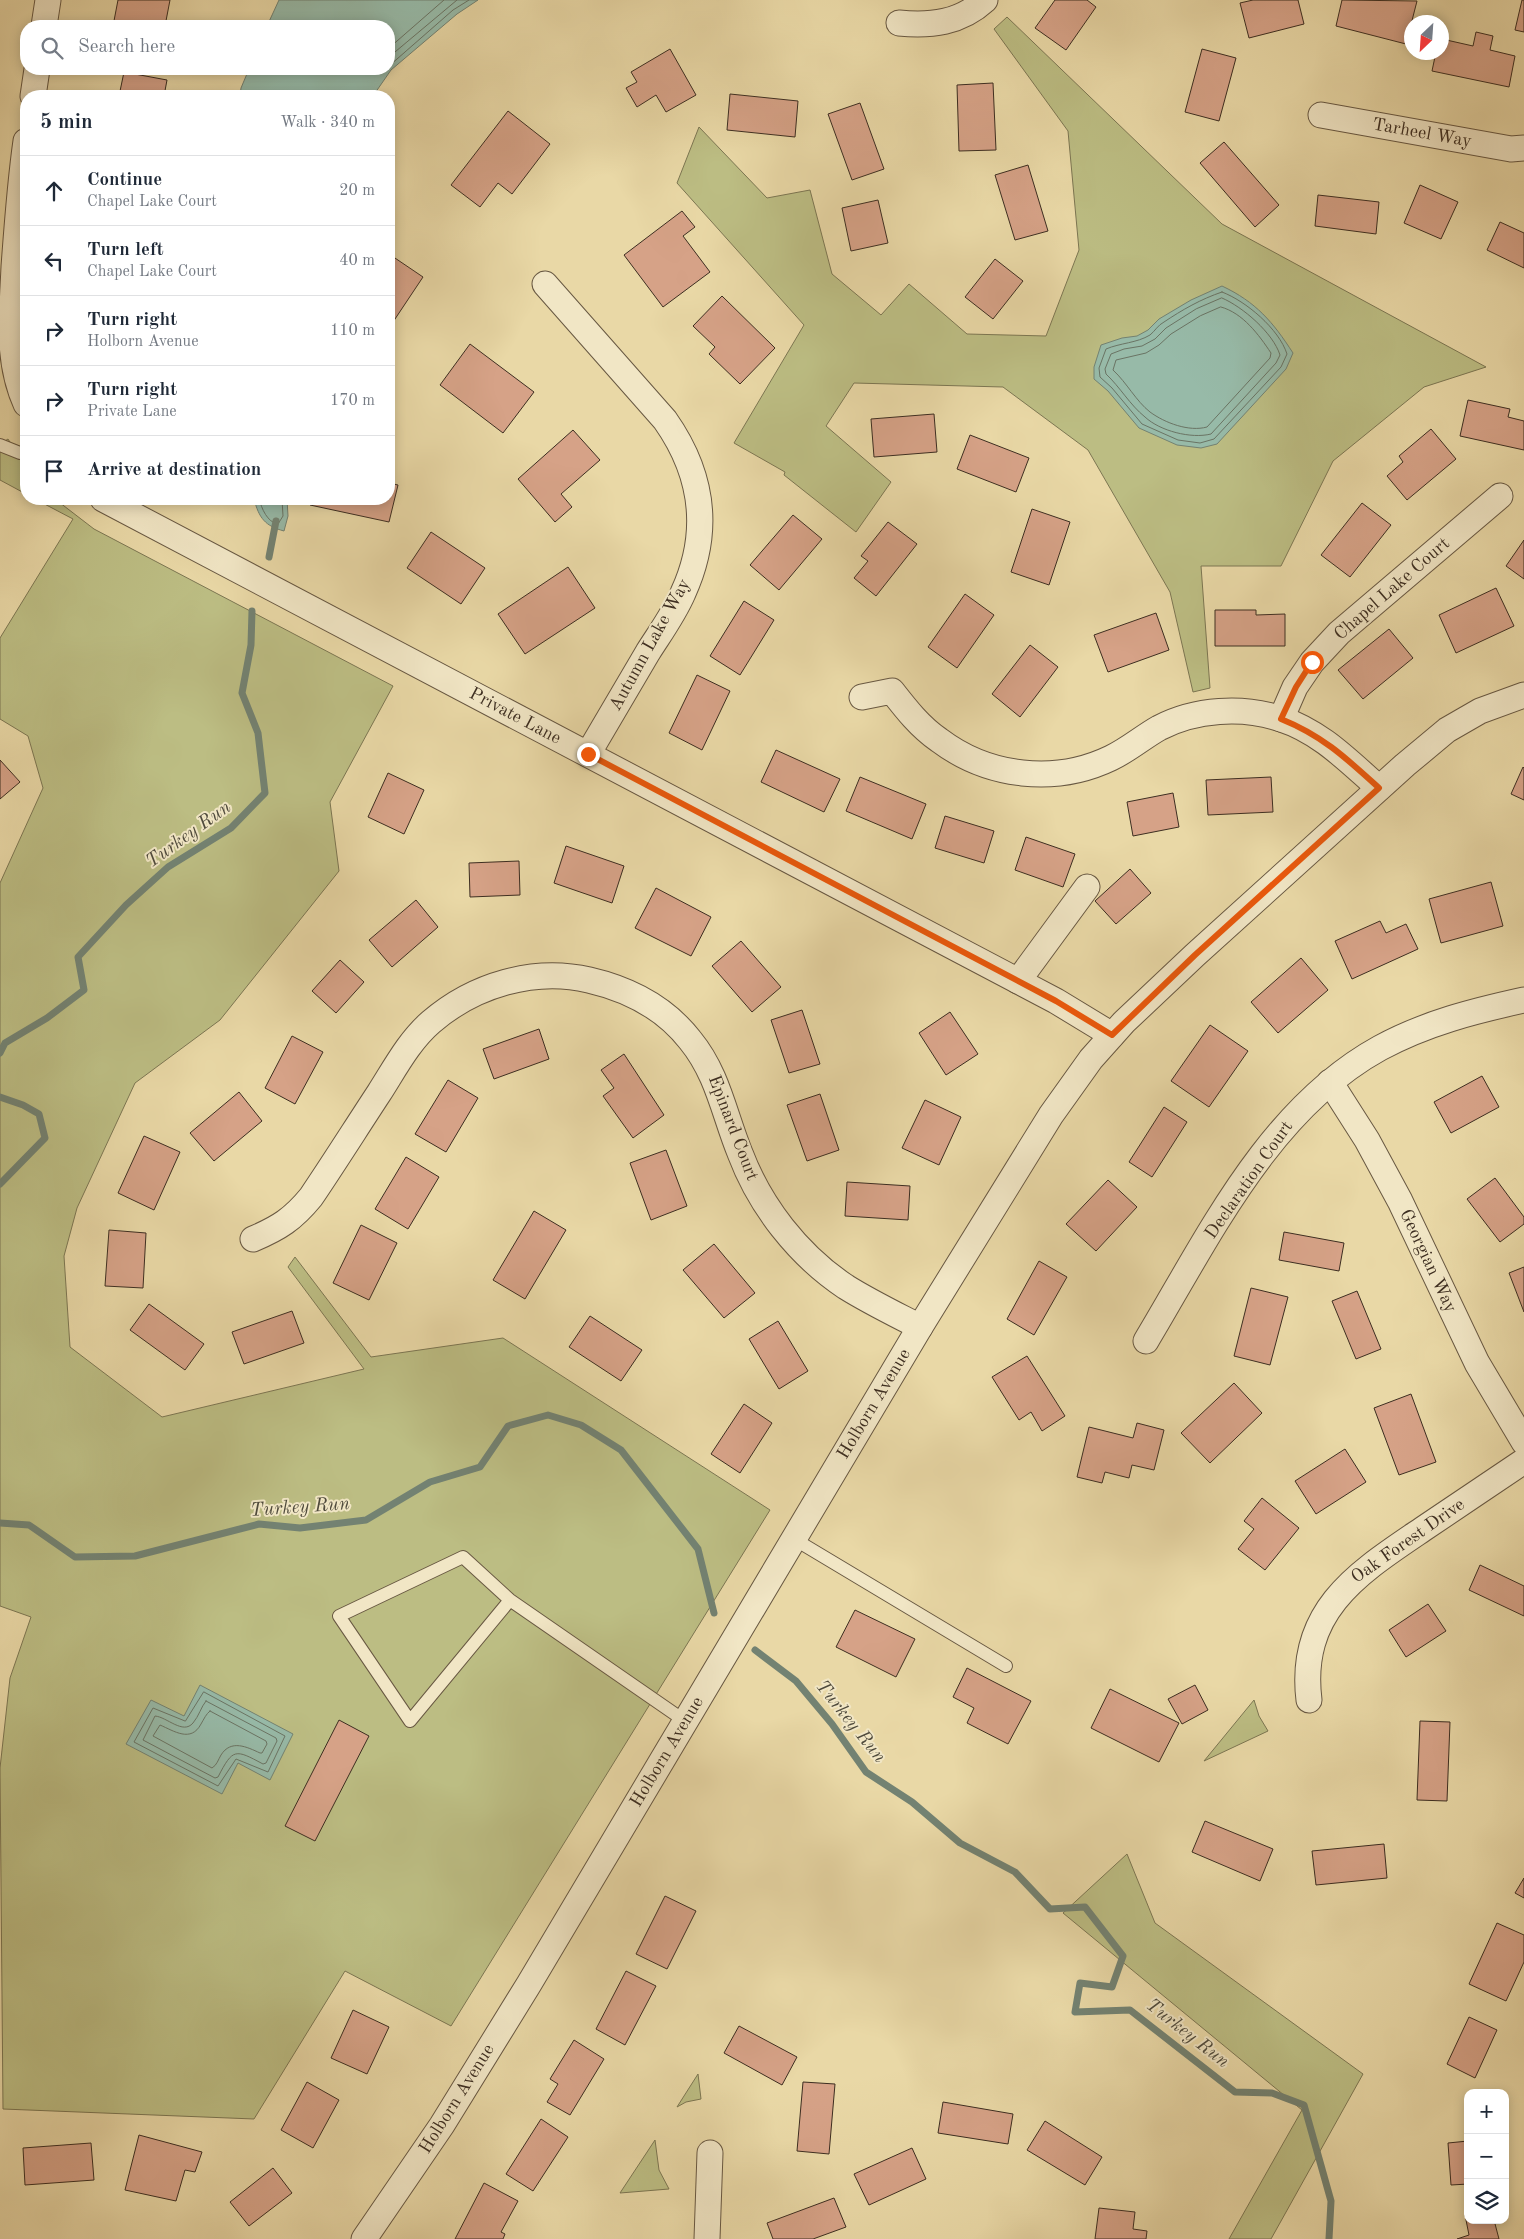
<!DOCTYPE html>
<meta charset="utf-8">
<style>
body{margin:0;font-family:"Old Standard TT",serif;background:#f2f2f3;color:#1f2937}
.controls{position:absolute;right:15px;bottom:15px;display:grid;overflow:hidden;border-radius:10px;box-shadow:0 2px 12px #0003}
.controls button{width:45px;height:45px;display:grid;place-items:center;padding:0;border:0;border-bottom:1px solid #e0e1e3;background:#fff;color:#1f2937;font:25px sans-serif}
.compass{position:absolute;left:1404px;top:15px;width:45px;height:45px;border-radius:50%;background:#fff;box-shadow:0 2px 12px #0003;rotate:205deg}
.stop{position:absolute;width:15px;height:15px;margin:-11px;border:4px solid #ea580c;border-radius:50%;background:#fff}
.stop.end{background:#ea580c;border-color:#fff;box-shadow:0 1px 5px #0008}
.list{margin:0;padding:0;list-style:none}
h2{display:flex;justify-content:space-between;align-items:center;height:65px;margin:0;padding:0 20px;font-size:21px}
h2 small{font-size:16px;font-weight:400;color:#747a83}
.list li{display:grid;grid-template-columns:32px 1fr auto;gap:15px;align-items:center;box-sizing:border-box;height:70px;padding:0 20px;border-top:1px solid #e0e1e3}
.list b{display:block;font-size:19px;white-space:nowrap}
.list p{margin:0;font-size:16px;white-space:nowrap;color:#747a83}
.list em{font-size:16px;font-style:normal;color:#747a83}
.icon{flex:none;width:28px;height:28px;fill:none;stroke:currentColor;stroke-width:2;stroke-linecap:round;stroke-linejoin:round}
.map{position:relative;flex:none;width:1524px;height:2239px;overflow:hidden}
.search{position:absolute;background:#fff;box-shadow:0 2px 12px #0003;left:20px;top:20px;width:375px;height:55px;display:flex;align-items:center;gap:12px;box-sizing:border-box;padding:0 18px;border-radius:20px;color:#747a83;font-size:19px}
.panel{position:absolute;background:#fff;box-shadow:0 2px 12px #0003;left:20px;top:90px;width:375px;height:415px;border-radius:20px}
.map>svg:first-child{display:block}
.green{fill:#bcbd83;stroke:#7c7652}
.water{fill:#97baa8;stroke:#738272}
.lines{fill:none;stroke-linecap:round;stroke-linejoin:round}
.shore{stroke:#6a7464;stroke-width:1}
.stream{stroke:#738272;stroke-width:7}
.building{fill:#d6a287;stroke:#3d2e21}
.lane-casing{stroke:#685842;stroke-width:14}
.street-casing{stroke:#685842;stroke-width:27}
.lane{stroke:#f1e6c5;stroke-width:12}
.street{stroke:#f1e6c5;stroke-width:25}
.route{stroke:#ea580c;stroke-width:6}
.labels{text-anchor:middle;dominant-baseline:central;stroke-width:4;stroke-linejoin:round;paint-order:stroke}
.street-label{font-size:18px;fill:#3d2e21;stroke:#f1e6c5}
.water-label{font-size:19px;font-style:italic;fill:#4f4a3c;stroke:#f1e6c5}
</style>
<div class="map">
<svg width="1524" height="2239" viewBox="0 0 1524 2239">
<rect width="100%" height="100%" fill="#e9d8a6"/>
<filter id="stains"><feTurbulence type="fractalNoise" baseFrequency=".004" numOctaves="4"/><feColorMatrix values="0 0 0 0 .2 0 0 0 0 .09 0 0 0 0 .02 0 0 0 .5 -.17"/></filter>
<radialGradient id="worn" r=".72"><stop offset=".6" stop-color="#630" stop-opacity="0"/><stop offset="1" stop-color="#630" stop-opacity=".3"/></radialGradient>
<g class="green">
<polygon points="1007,17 1222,224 1486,367 1424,387 1333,461 1281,566 1201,566 1210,688 1193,692 1170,592 1088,450 1003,387 854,383 826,426 891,482 856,532 784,475 785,472 734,443 804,325 677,183 699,127 767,198 810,190 832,274 881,315 909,284 967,334 1046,336 1079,250 1068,131 994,29"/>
<polygon points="8,439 26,467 26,494 0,480 0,444"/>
<polygon points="35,499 55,499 94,529 393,686 330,802 339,871 220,1020 135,1083 77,1208 64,1256 70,1347 162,1417 364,1369 288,1267 295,1257 371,1357 503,1338 770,1510 451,2026 345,1971 254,2119 3,2109 0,1768 10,1678 31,1617 0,1606 0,883 43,788 28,736 0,719 0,638 73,519"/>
<polygon points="1254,1700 1259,1716 1268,1731 1204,1761"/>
<polygon points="1127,1854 1155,1923 1363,2074 1271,2239 1229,2239 1302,2110 1063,1913"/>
<polygon points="698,2074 701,2099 686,2102 677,2107"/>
<polygon points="655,2140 659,2170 669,2189 620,2193"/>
</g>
<g class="water">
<polygon points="279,0 478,0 457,14 391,70 373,96 240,96 241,88 249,69 389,69 389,26 267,26"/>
<path d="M1222 286C1256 302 1273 322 1293 353L1286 369 1217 444 1201 448 1177 445 1139 428 1108 391 1094 379V367L1101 345 1122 338 1137 336 1148 330 1159 319 1191 300Z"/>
<path d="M254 499H287L288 516 284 531C265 526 259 518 254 499Z"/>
<polygon points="200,1685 293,1734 270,1780 238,1763 222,1794 126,1744 151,1700 184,1716"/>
</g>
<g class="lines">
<g class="shore">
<polyline points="389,48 444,0"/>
<polyline points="389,57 457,0"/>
<polyline points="389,66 453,10 469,0"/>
<path d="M1222 292C1246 301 1279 329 1287 354L1281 367 1214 439 1200 443 1178 440 1142 424 1112 388 1100 377 1099 368 1106 349C1120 343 1137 343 1150 335 1155 331 1158 325 1164 322 1182 310 1201 299 1222 292Z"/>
<path d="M1222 298C1243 307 1273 333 1280 355L1276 363 1211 434C1191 439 1160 431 1145 417 1130 405 1120 387 1106 374L1105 369 1111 354 1124 349 1142 346 1155 339 1166 328 1196 309Z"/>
<path d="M1221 307C1243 313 1259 335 1271 353L1270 358 1207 427C1189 432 1165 423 1150 412 1136 401 1127 383 1113 370L1116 360 1146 353 1159 345 1171 334 1200 316Z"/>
<path d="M259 499C262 509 267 522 278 524L283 516 282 499"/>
<polygon points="204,1692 285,1736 268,1772 236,1759 218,1786 134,1742 153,1708 185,1721"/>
<path d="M206 1701 276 1738 277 1741 266 1763 263 1764C235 1749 233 1748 218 1777L215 1778 143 1740 155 1716C167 1717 183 1735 193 1723 199 1716 201 1707 206 1701Z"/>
<path d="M210 1711 266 1741 267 1744 262 1753H260C247 1747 231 1739 221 1755 218 1760 217 1765 212 1768L153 1736 160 1725C174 1731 191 1743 201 1724 204 1719 206 1714 210 1711Z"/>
</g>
<g class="stream">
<polyline points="269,557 276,521"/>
<polyline points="0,1053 5,1043 47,1018 84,990 78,957 126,905 168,867 231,828 265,793 258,733 242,693 251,645 252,611"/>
<polyline points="0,1097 23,1105 39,1114 45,1138 0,1184"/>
<polyline points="0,1523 29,1525 75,1557 135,1556 259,1524 300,1528 366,1520 430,1482 480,1467 508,1426 548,1415 581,1425 621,1450 698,1549 714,1613"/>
<polyline points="755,1650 796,1681 832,1724 866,1772 912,1802 960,1843 1015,1872 1050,1909 1085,1907 1123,1956 1112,1987 1080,1983 1075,2012 1130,2010 1235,2092 1272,2093 1304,2105 1331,2201 1329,2239"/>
</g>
</g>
<g class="building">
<polygon points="118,0 170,0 165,26 113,26"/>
<polygon points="1055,0 1087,0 1096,7 1066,50 1035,28"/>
<polygon points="1253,0 1298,0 1304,24 1249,38 1240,3"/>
<polygon points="1342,0 1417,1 1406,44 1336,26"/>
<polygon points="1522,0 1524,0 1524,32 1515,30"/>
<polygon points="1476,32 1493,36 1490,50 1515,56 1509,87 1432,71 1436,52 1442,52 1442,39 1473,46"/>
<polygon points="670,49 696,95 666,112 656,95 637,107 626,88 637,82 631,72"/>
<polygon points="1202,49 1236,58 1219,121 1185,112"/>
<polygon points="124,72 167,80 164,96 119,96"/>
<polygon points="993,83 996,150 959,151 957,85"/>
<polygon points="730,94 798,101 795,137 727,130"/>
<polygon points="860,103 884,169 852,180 828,114"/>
<polygon points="508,111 550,144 512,194 498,183 480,207 451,185"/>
<polygon points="1224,142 1279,205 1255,227 1200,163"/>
<polygon points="1028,165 1048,231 1015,240 995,175"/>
<polygon points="1420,185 1458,202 1441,239 1404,223"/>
<polygon points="1318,195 1379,202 1376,234 1315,226"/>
<polygon points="878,200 888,243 851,251 842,208"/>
<polygon points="682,211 695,227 683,236 710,272 663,307 624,255"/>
<polygon points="1500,222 1524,233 1524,268 1487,250"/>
<polygon points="389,254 423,277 389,328"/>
<polygon points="995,259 1023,281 993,319 965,297"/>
<polygon points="722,296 775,348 740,384 709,354 715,347 693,326"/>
<polygon points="470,344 534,392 503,433 440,385"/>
<polygon points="1468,400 1510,409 1508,417 1524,421 1524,450 1460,436"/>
<polygon points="934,414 937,452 874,457 871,419"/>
<polygon points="1431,429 1456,459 1407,500 1387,476 1403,462 1399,456"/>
<polygon points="573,430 600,460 561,494 572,507 555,522 518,479"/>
<polygon points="970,435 1029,458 1016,492 957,469"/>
<polygon points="389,483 398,485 389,522 310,505 311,499 389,499"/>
<polygon points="1362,503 1391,525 1350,577 1321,555"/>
<polygon points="1032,509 1070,522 1049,585 1011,572"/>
<polygon points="793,515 822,539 779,590 750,565"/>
<polygon points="888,522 917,544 876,596 854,578 868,561 861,556"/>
<polygon points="431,532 485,568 461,604 407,568"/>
<polygon points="1524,540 1524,579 1506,566"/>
<polygon points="568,567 595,608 525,654 498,614"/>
<polygon points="1496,588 1514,626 1456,653 1439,615"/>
<polygon points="965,594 994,615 957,668 928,647"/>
<polygon points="744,601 774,620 740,675 710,656"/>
<polygon points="1215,610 1256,610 1256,615 1285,614 1285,646 1215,646"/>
<polygon points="1156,613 1169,650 1108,672 1094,635"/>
<polygon points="1389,629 1413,658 1363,699 1338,670"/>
<polygon points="1030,645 1058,667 1020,717 992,694"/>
<polygon points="697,675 730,691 702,750 669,733"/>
<polygon points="776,750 840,779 824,812 761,782"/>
<polygon points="0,760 20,782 0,799"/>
<polygon points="1523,767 1524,768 1524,800 1511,794"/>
<polygon points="388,773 424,790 404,834 368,817"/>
<polygon points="860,777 926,804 912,839 846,811"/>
<polygon points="1271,777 1273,812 1208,815 1206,780"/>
<polygon points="1173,793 1179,827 1133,836 1127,802"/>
<polygon points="945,816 994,831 984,863 935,848"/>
<polygon points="1026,837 1075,854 1063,887 1015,870"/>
<polygon points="566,846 624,866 612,903 554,883"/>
<polygon points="519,861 520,895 470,897 469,863"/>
<polygon points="1130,869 1151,893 1116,924 1095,901"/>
<polygon points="1491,882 1503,926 1441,943 1429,899"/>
<polygon points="656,888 711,917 691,956 635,928"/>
<polygon points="416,900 438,927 392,967 369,940"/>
<polygon points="1380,921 1386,933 1406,924 1418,949 1352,979 1335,941"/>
<polygon points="741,941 781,987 752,1012 712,966"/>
<polygon points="1301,958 1328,990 1278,1033 1251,1002"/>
<polygon points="340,960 364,982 336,1013 312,991"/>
<polygon points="802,1010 820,1064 789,1073 771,1020"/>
<polygon points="950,1012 978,1054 946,1075 919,1033"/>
<polygon points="1210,1025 1248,1051 1209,1107 1171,1081"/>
<polygon points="539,1029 549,1059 494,1079 483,1049"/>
<polygon points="292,1036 323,1052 295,1104 265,1088"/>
<polygon points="624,1054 664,1115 633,1138 603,1096 614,1088 601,1070"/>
<polygon points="1482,1076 1499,1107 1451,1133 1434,1102"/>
<polygon points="448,1080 478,1098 446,1152 415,1134"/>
<polygon points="239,1092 262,1121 214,1161 190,1133"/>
<polygon points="820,1094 839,1150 807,1161 787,1105"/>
<polygon points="925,1100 961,1117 939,1165 902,1148"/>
<polygon points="1164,1107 1187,1122 1152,1177 1129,1162"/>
<polygon points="144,1136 180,1152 154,1210 118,1193"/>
<polygon points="666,1150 687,1206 651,1220 630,1163"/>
<polygon points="406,1157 439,1177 408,1229 375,1209"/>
<polygon points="1495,1178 1524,1217 1524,1224 1500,1242 1467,1199"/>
<polygon points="1108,1180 1137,1207 1096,1251 1066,1224"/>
<polygon points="847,1182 910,1186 908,1220 845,1216"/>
<polygon points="534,1211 566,1230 525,1299 493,1280"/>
<polygon points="361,1225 397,1243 369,1300 333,1283"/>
<polygon points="109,1230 146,1233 143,1288 105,1286"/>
<polygon points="1284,1232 1344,1243 1339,1271 1279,1260"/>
<polygon points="714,1244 755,1293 724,1318 683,1270"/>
<polygon points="1039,1261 1067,1277 1034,1335 1007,1319"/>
<polygon points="1524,1267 1524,1312 1509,1273"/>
<polygon points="1251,1288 1288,1297 1270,1365 1234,1356"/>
<polygon points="1357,1291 1381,1349 1356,1359 1332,1301"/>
<polygon points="149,1304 204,1344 185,1370 130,1330"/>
<polygon points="292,1311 304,1343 244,1364 232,1332"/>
<polygon points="590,1316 642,1350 621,1381 569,1347"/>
<polygon points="778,1321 808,1371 779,1389 749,1339"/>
<polygon points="1027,1356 1065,1416 1042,1431 1031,1412 1019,1420 992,1377"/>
<polygon points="1234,1383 1262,1413 1210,1463 1181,1433"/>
<polygon points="1411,1394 1436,1462 1399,1475 1374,1408"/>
<polygon points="744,1404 772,1423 740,1473 711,1454"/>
<polygon points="1137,1423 1164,1430 1154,1470 1132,1465 1129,1478 1105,1472 1102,1483 1077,1477 1089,1427 1133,1438"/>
<polygon points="1345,1449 1366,1482 1316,1514 1295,1481"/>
<polygon points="1262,1498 1299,1528 1265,1570 1238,1549 1254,1529 1244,1521"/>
<polygon points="1480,1565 1524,1586 1524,1616 1469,1590"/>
<polygon points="1428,1604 1446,1631 1406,1657 1389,1630"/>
<polygon points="855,1610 915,1639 896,1677 836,1647"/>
<polygon points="967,1668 1031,1701 1008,1744 967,1723 974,1708 953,1697"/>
<polygon points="1195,1685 1208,1710 1182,1724 1168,1699"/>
<polygon points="1110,1689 1179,1723 1159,1762 1091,1728"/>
<polygon points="339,1720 369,1736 315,1841 285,1826"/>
<polygon points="1420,1721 1450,1722 1447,1801 1417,1800"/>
<polygon points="1205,1821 1273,1849 1260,1881 1192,1852"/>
<polygon points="1384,1844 1387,1878 1316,1885 1312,1851"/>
<polygon points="1524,1878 1524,1898 1515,1893"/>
<polygon points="665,1896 696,1911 667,1969 636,1954"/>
<polygon points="1497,1923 1524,1935 1524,1962 1506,2001 1469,1984"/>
<polygon points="626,1971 656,1986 625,2045 596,2029"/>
<polygon points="353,2010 389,2027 367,2074 331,2058"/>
<polygon points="1469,2017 1497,2030 1475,2078 1447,2064"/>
<polygon points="739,2026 797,2057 782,2085 724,2053"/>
<polygon points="574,2040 604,2059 570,2115 547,2102 558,2084 550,2079"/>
<polygon points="307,2082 339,2100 313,2148 281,2130"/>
<polygon points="803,2082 835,2084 829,2154 797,2151"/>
<polygon points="943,2102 1013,2114 1008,2144 938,2133"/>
<polygon points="541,2119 568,2137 533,2191 506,2174"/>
<polygon points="1045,2121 1102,2157 1085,2185 1027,2150"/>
<polygon points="139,2135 202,2152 195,2172 185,2170 176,2201 125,2190"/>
<polygon points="1468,2141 1468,2184 1451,2185 1448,2143"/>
<polygon points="91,2143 94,2180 25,2185 23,2148"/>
<polygon points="912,2148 926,2179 869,2205 854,2174"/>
<polygon points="273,2168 292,2193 249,2226 230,2202"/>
<polygon points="484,2183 518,2201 501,2232 505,2234 503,2239 455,2239"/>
<polygon points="834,2198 846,2227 813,2239 773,2239 767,2223"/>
<polygon points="1099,2208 1135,2212 1133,2229 1147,2231 1146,2239 1095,2239"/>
<polygon points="1468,2214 1468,2220 1494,2220 1499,2239 1457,2239 1469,2235 1465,2215"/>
</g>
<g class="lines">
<defs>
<g id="lane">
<polyline points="0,445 20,453 26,453"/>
<polyline points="794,1539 1006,1666"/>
<polyline points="510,1600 410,1721 339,1616 463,1557 510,1600 685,1721"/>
</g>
<g id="street">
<path d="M899 23C931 26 960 23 985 0"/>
<polyline points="44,26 48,0"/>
<polyline points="33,96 37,69"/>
<polyline points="1321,115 1511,149 1524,148"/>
<path d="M26 141C20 183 17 225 14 267 12 314 6 360 26 404"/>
<path d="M545 284 665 420C703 474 711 532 683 593 674 614 660 633 648 652 628 686 608 720 588 754"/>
<polyline points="103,499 1056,1001 1112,1035"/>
<path d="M862 697 892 691C906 709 920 727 939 740 988 777 1055 785 1111 758 1128 750 1143 737 1159 728 1195 709 1243 706 1281 719 1321 732 1348 761 1379 788"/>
<polyline points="1281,719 1295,687 1312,662 1339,633 1500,496"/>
<polyline points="1018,981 1087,887"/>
<polyline points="1330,1082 1367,1140 1400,1201 1477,1363 1524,1442"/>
<path d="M253 1239C279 1228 293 1219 311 1197 334 1163 356 1128 379 1093 395 1068 409 1041 431 1022 474 985 534 967 589 980 628 989 665 1008 690 1040 718 1074 724 1114 740 1153 760 1206 798 1255 846 1287 870 1302 895 1314 920 1327"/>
<path d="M1146 1341C1209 1236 1269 1109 1380 1048 1426 1023 1474 1011 1524 1000"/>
<path d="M1309 1700C1298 1610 1358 1573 1423 1529 1457 1506 1490 1484 1524 1461"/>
<polyline points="364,2239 442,2125 529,1984 920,1327 1051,1115 1091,1059 1124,1022 1195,955 1405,765 1447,730 1480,711 1524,695"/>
<polyline points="707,2239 710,2153"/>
</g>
</defs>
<use href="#lane" class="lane-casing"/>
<use href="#street" class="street-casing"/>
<use href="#lane" class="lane"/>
<use href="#street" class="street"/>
</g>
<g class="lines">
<path class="route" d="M588 754 1056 1001 1112 1035 1195 955 1379 788C1346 758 1323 736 1281 719L1296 687 1312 662"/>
</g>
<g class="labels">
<g class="street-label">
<text transform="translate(1422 133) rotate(10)">Tarheel Way</text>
<text transform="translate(1392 589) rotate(-41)">Chapel Lake Court</text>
<text transform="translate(650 645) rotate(-61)">Autumn Lake Way</text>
<text transform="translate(515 716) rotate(28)">Private Lane</text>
<text transform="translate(733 1128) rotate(69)">Epinard Court</text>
<text transform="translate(1249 1180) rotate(-55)">Declaration Court</text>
<text transform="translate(1428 1261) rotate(65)">Georgian Way</text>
<text transform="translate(874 1404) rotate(-59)">Holborn Avenue</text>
<text transform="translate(1408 1541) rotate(-35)">Oak Forest Drive</text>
<text transform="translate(667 1752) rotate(-59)">Holborn Avenue</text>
<text transform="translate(457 2099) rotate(-58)">Holborn Avenue</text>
</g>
<g class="water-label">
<text transform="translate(189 835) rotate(-36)">Turkey Run</text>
<text transform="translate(300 1508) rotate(-4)">Turkey Run</text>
<text transform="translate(850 1722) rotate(51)">Turkey Run</text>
<text transform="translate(1187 2034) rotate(38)">Turkey Run</text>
</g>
</g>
<rect width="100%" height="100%" filter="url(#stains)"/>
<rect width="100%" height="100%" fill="url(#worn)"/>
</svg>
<div class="controls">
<button>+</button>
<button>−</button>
<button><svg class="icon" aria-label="layers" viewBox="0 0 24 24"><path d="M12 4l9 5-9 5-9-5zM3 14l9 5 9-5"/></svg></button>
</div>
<svg class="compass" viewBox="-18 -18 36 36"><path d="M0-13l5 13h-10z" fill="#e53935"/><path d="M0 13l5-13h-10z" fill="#747a83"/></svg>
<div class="stop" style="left:1312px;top:662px"></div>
<div class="stop end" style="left:588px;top:754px"></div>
<div class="search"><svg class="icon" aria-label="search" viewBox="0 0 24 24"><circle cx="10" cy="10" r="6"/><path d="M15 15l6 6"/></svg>Search here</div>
<section class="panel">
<h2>5 min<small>Walk · 340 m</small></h2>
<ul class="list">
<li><svg class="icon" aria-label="ahead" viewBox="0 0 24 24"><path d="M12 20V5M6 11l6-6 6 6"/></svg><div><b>Continue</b><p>Chapel Lake Court</p></div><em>20 m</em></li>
<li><svg class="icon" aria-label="left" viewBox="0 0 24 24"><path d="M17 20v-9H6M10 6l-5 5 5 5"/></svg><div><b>Turn left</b><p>Chapel Lake Court</p></div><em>40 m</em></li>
<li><svg class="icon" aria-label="right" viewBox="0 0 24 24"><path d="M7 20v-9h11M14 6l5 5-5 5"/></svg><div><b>Turn right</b><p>Holborn Avenue</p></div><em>110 m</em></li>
<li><svg class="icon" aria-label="right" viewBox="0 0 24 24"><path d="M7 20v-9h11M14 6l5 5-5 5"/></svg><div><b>Turn right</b><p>Private Lane</p></div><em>170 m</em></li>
<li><svg class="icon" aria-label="arrive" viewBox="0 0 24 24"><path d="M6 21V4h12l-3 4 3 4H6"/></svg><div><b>Arrive at destination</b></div></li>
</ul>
</section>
</div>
